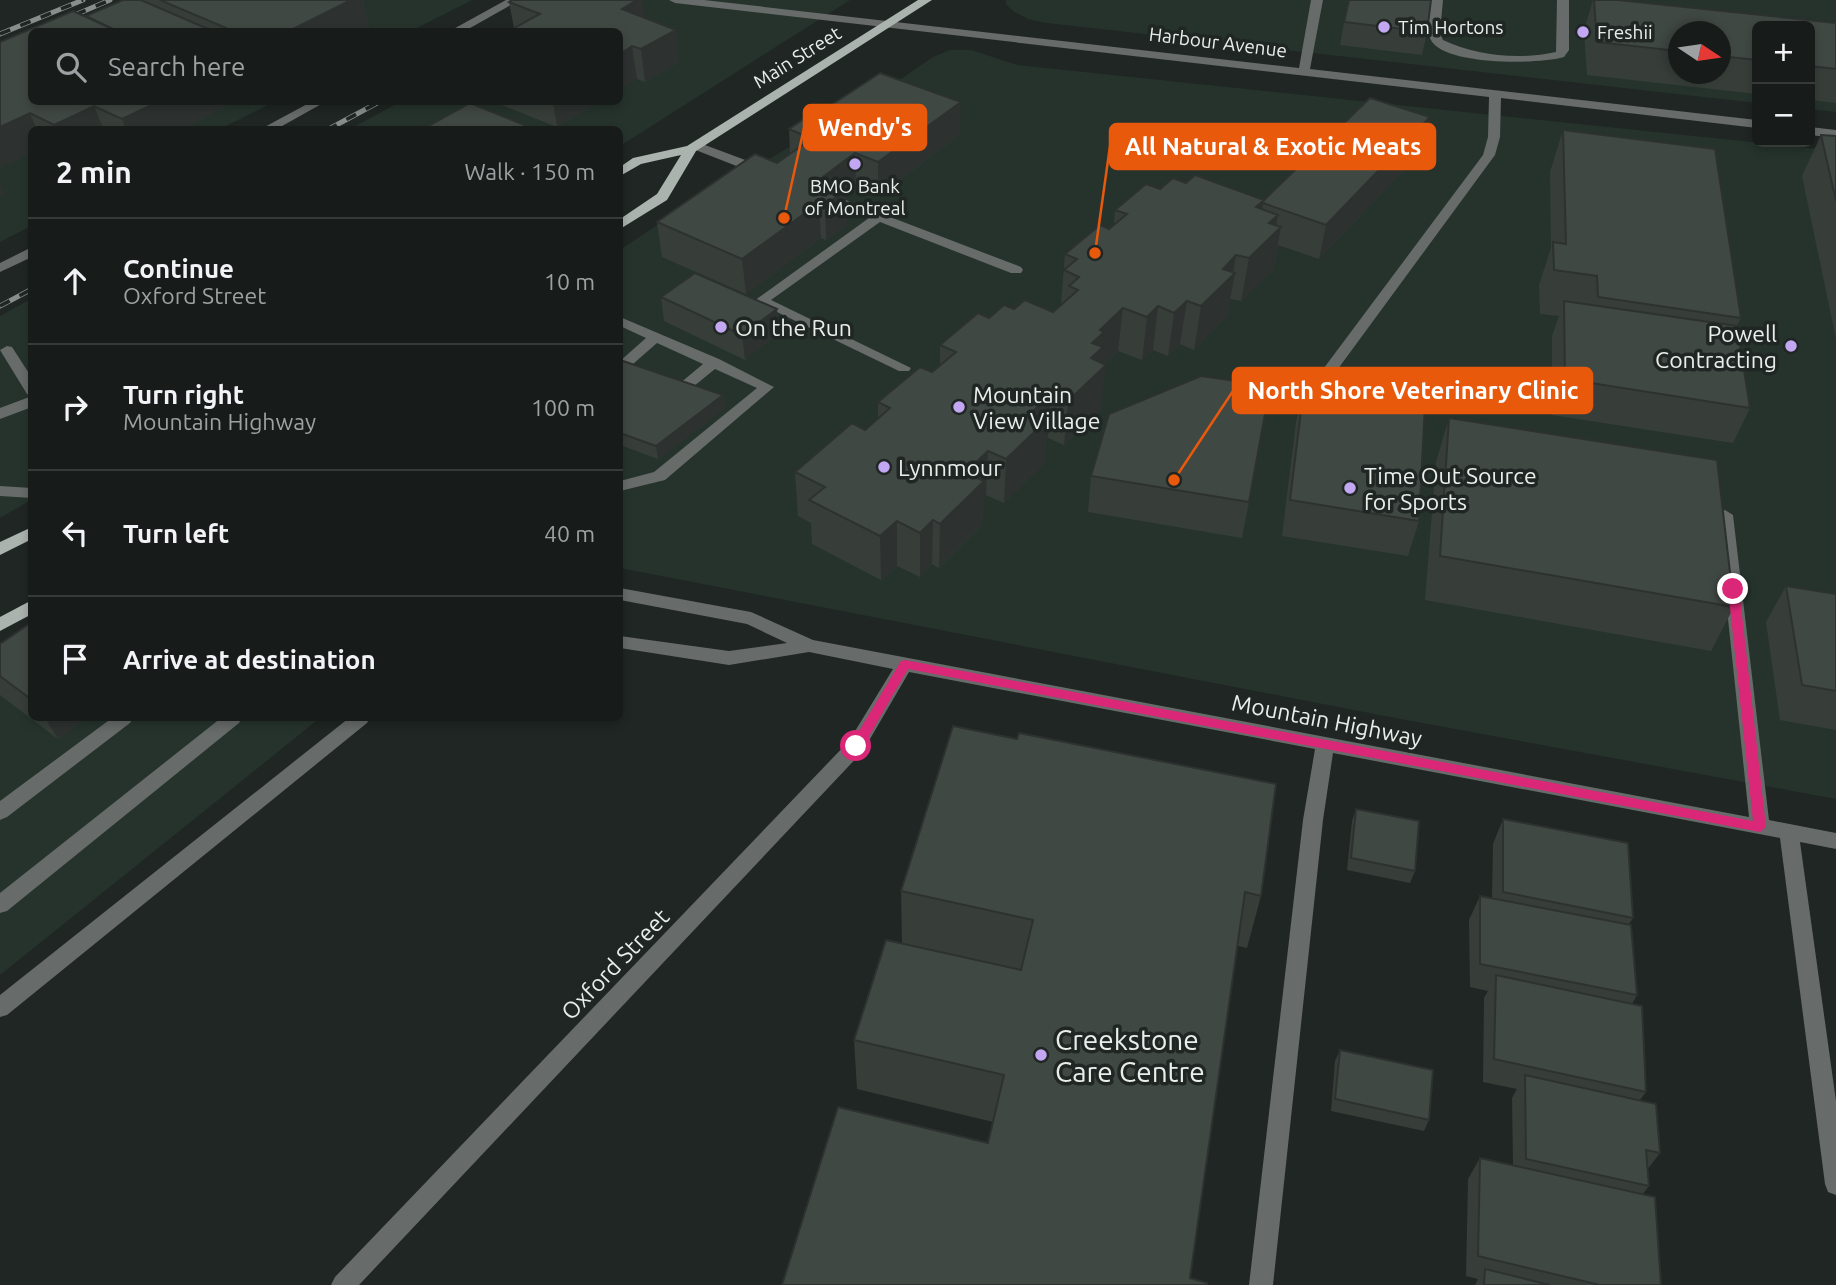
<!DOCTYPE html>
<meta charset="utf-8">
<style>
body{margin:0;font-family:Ubuntu,sans-serif;background:#202523;color:#f1f3f6}
.controls{position:absolute;right:21px;top:21px;display:grid;overflow:hidden;border-radius:10px;box-shadow:0 4px 10px #0003}
.controls button{width:63px;height:63px;display:grid;place-items:center;padding:0;border:0;border-bottom:2px solid #363a39;background:#171c1a;color:#f1f3f6;font:35px sans-serif}
.compass{position:absolute;left:1668px;top:21px;width:63px;height:63px;border-radius:50%;background:#171c1a;box-shadow:0 4px 10px #0003;rotate:103deg}
.stop{position:absolute;width:21px;height:21px;margin:-16px;border:5px solid #db2777;border-radius:50%;background:#fff}
.stop.end{background:#db2777;border-color:#fff;box-shadow:0 2px 7px #0008}
.list{margin:0;padding:0;list-style:none}
h2{display:flex;justify-content:space-between;align-items:center;height:91px;margin:0;padding:0 28px;font-size:30px}
h2 small{font-size:23px;font-weight:400;color:#9ea1a2}
.list li{display:grid;grid-template-columns:46px 1fr auto;gap:21px;align-items:center;box-sizing:border-box;height:126px;padding:0 28px;border-top:2px solid #363a39}
.list b{display:block;font-size:26px;white-space:nowrap}
.list p{margin:0;font-size:23px;white-space:nowrap;color:#9ea1a2}
.list em{font-size:23px;font-style:normal;color:#9ea1a2}
.icon{flex:none;width:38px;height:38px;fill:none;stroke:currentColor;stroke-width:2;stroke-linecap:round;stroke-linejoin:round}
.map{position:relative;flex:none;width:1836px;height:1285px;overflow:hidden}
.search{position:absolute;background:#171c1a;box-shadow:0 4px 10px #0003;left:28px;top:28px;width:595px;height:77px;display:flex;align-items:center;gap:18px;box-sizing:border-box;padding:0 24px;border-radius:10px;color:#9ea1a2;font-size:26px}
.panel{position:absolute;background:#171c1a;box-shadow:0 4px 10px #0003;left:28px;top:126px;width:595px;height:595px;border-radius:10px}
.map>svg:first-child{display:block}
.built{fill:#26332d;fill-rule:evenodd}
.lines{fill:none;stroke-linecap:round;stroke-linejoin:round}
.minor{fill:#676b69;fill-rule:evenodd}
.major{fill:#abb3af;fill-rule:evenodd}
.rail-casing{stroke:#888e8b;stroke-width:5}
.rail{stroke:#1f2623;stroke-width:3.5;stroke-dasharray:11;stroke-linecap:butt}
.wall{fill:#373e3a;fill-rule:evenodd}
.shaded-wall{fill:#2d3230}
.building{fill:#404844;stroke:#2d3230;stroke-width:2}
.route{fill:#db2777}
.poi-dot{fill:#c3a7f2;stroke:#1f2623;stroke-width:2.5}
.labels{text-anchor:middle;dominant-baseline:central;stroke-width:7;stroke-linejoin:round;paint-order:stroke}
.far-poi-label{font-size:19px;fill:#e9eeeb;stroke:#1f2623;text-anchor:start}
.far-street-label{font-size:19px;fill:#e9eeeb;stroke:#1f2623}
.poi-label{font-size:23px;fill:#e9eeeb;stroke:#1f2623;text-anchor:start}
.street-label{font-size:23px;fill:#e9eeeb;stroke:#1f2623}
.near-poi-label{font-size:28px;fill:#e9eeeb;stroke:#1f2623;text-anchor:start}
.leader{fill:none;stroke:#e8590c;stroke-width:2.5}
.callout-dot{fill:#e8590c;stroke:#1f2623;stroke-width:2.5}
.callout{fill:#e8590c;stroke:#e8590c;stroke-width:2.5}
.callout-label{font-size:24px;text-anchor:middle;font-weight:bold;fill:#fff}
</style>
<div class="map">
<svg width="1836" height="1285" viewBox="0 0 1836 1285">
<rect width="100%" height="100%" fill="#1f2623"/>
<g class="built">
<polygon points="140,0 472,0 411,31 69,32"/>
<polygon points="580,0 850,0 620,146 620,130 348,130 400,102 620,102 620,32"/>
<path d="M1006 0H1836V112L1810 109V26H1757V103L1047 23 1028 19 1014 12 1006 4ZM1678 32H1720V74H1678Z"/>
<polygon points="950,50 971,50 1017,65 1836,151 1836,799 1390,717 620,568 620,250 705,193 766,161 886,89 933,57"/>
<polygon points="0,62 32,102 274,102 220,129 32,130 31,226 0,242"/>
<polygon points="31,299 31,500 0,518 0,316"/>
<polygon points="0,669 32,718 320,718 0,975"/>
</g>
<g class="lines">
<g class="minor">
<polygon points="506,0 520,0 463,32 448,32"/>
<polygon points="669,0 704,0 1299,68 1311,0 1323,0 1310,69 1757,120 1757,128 1501,98 1500,137 1495,155 1332,377 1499,404 1502,407 1499,410 1494,412 1322,385 1315,380 1483,155 1488,137 1489,97 675,3"/>
<path d="M1431 0H1443L1440 33 1443 40C1477 56 1519 60 1556 52L1557 0H1569V50L1564 57 1560 58C1534 64 1451 65 1433 43 1424 32 1430 12 1431 0Z"/>
<polygon points="311,102 325,102 275,130 259,130"/>
<polygon points="1810,127 1836,130 1836,138 1810,135"/>
<polygon points="697,142 767,168 768,171 767,174 757,174 693,149 693,143"/>
<polygon points="838,197 1021,267 1023,270 1021,273 1011,273 880,222 771,300 911,368 909,371 899,371 754,301 869,218 833,204 831,201"/>
<polygon points="32,247 32,257 0,272 0,263"/>
<polygon points="620,317 719,359 774,387 665,480 620,491 620,481 654,472 757,388 715,369 683,395 673,395 671,392 673,389 703,364 657,343 625,371 620,372 620,361 646,338 620,326"/>
<polygon points="7,346 12,347 32,378 32,396 27,394 0,350"/>
<polygon points="32,396 32,407 0,419 0,408"/>
<polygon points="0,486 32,488 32,498 0,496"/>
<polygon points="1725,510 1733,515 1769,820 1836,833 1836,849 1800,842 1836,1101 1836,1195 1828,1192 1825,1184 1780,838 1333,753 1323,820 1273,1285 1249,1285 1303,820 1315,749 909,672 863,751 359,1285 331,1285 335,1277 849,741 893,669 809,652 729,665 620,648 620,636 729,651 787,643 747,624 620,600 620,588 751,612 813,640 1749,817 1717,515"/>
<polygon points="112,718 133,718 130,723 7,817 0,820 0,801"/>
<polygon points="221,718 242,718 239,723 7,911 0,913 0,893"/>
<polygon points="349,718 370,718 367,723 7,1015 0,1017 0,995"/>
</g>
<g class="major">
<polygon points="918,0 932,0 696,151 667,200 620,229 620,219 657,194 681,155 641,164 620,176 620,167 633,158 687,146"/>
<polygon points="32,527 32,539 0,555 0,542"/>
<polygon points="32,600 32,614 0,631 0,617"/>
</g>
<defs>
<g id="rail">
<polyline points="35,32 110,0"/>
<polyline points="0,34 83,0"/>
<polyline points="327,130 379,102"/>
<polyline points="0,306 32,289"/>
</g>
</defs>
<use href="#rail" class="rail-casing"/>
<use href="#rail" class="rail"/>
</g>
<g class="wall">
<polygon points="123,0 362,0 369,27 361,32 32,32 32,102 223,102 225,107 181,130 32,130 32,153 0,168 0,42 73,11 86,16"/>
<polygon points="1348,0 1427,32 1422,55 1340,45"/>
<path d="M1593 0H1618L1836 23V103L1810 100V26H1757V94L1587 75 1584 30ZM1678 32H1720V74H1678Z"/>
<polygon points="509,2 646,18 676,30 679,62 645,82 637,79 620,89 620,32 514,28"/>
<polygon points="494,102 599,102 557,127"/>
<polygon points="813,117 960,135 878,196 856,187 846,195 847,225 826,240 821,238 746,294 662,257 657,222 777,163 790,154 789,129"/>
<polygon points="1430,117 1422,151 1319,259 1278,245 1273,270 1241,301 1230,299 1227,316 1194,350 1180,344 1168,356 1153,350 1142,360 1118,351 1105,364 1101,409 1064,445 1048,438 1046,440 1044,464 1004,503 986,495 984,498 982,525 939,568 932,564 920,577 897,566 881,580 812,544 811,523 798,516 795,472 865,430 878,418 878,402 932,372 940,365 940,345 989,318 1014,309 1053,312 1061,305 1065,254 1109,229 1114,225 1115,210 1160,189 1186,183 1264,200"/>
<polygon points="1563,130 1741,318 1737,326 1750,408 1733,443 1552,415 1552,336 1559,316 1540,314 1539,285 1551,248 1550,172"/>
<polygon points="1821,135 1836,136 1836,339 1802,176"/>
<polygon points="661,297 779,333 745,360 664,321"/>
<polygon points="620,360 723,395 725,408 658,459 620,445"/>
<polygon points="1304,387 1419,521 1408,556 1282,536 1296,422"/>
<polygon points="1449,418 1734,607 1711,651 1425,600 1436,462"/>
<polygon points="1091,476 1249,502 1242,538 1088,512"/>
<polygon points="1786,586 1836,594 1836,730 1780,720 1766,622"/>
<polygon points="32,622 32,718 88,718 58,739 0,695 0,644"/>
<polygon points="1017,739 1261,896 1247,948 1238,946 1190,1278 782,1285 988,1143 993,1122 857,1089 854,1040 902,943 901,891"/>
<polygon points="1356,809 1415,871 1410,883 1347,870 1352,821"/>
<polygon points="1503,819 1633,918 1629,924 1637,995 1632,1004 1646,1092 1640,1100 1660,1153 1647,1170 1649,1186 1642,1195 1661,1285 1475,1285 1478,1279 1466,1276 1468,1179 1480,1158 1513,1165 1512,1098 1517,1089 1483,1082 1484,998 1488,991 1470,987 1469,920 1480,896 1492,898 1493,844"/>
<polygon points="1340,1050 1429,1120 1424,1131 1331,1111 1335,1061"/>
</g>
<g class="shaded-wall">
<polygon points="351,0 362,0 369,27 361,32 287,32"/>
<polygon points="637,0 643,0 647,29 622,9"/>
<polygon points="676,30 679,62 645,82 641,49"/>
<polygon points="632,46 637,79 620,89 620,54"/>
<polygon points="158,102 223,102 225,107 181,130 126,130 122,119"/>
<polygon points="553,102 599,102 557,127"/>
<polygon points="961,102 960,135 878,196 878,162"/>
<polygon points="94,106 104,130 56,130 54,125"/>
<polygon points="30,113 37,130 32,130 32,153 0,168 0,127"/>
<polygon points="1430,117 1422,151 1319,259 1326,225"/>
<polygon points="855,153 856,187 846,195 847,225 826,240 825,206 819,180"/>
<polygon points="0,182 6,194 0,197"/>
<polygon points="1264,200 1256,243 1256,207"/>
<polygon points="819,203 821,238 746,294 742,259"/>
<polygon points="1278,215 1275,233 1281,227 1273,270 1241,301 1249,258 1269,223"/>
<polygon points="1236,255 1233,275 1235,273 1227,316 1194,350 1201,306 1223,269"/>
<polygon points="1187,301 1180,344 1168,356 1174,313"/>
<polygon points="1158,306 1153,350 1142,360 1147,317"/>
<polygon points="1123,308 1118,351 1101,369 1106,365 1101,409 1064,445 1068,401 1092,343 1100,330"/>
<polygon points="777,309 779,333 745,360 742,335"/>
<polygon points="1051,394 1048,438 1046,440 1044,464 1004,503 1006,459 1031,413"/>
<polygon points="723,395 725,408 658,459 656,446"/>
<polygon points="988,451 986,495 984,498 982,525 939,568 940,524 965,473"/>
<polygon points="933,520 932,564 920,577 920,533"/>
<polygon points="897,521 897,566 881,580 880,536"/>
<polygon points="45,718 88,718 58,739"/>
</g>
<g class="building">
<polygon points="123,0 141,0 215,32 119,32 86,16"/>
<polygon points="160,0 351,0 287,32 229,32 231,30"/>
<polygon points="512,0 637,0 622,9 676,30 641,49 632,46 620,54 620,32 507,32 540,14 509,2"/>
<polygon points="1349,0 1431,0 1427,32 1344,22"/>
<polygon points="1594,0 1618,0 1836,23 1836,69 1810,66 1810,26 1757,26 1757,60 1720,56 1720,32 1678,32 1678,51 1597,42"/>
<polygon points="73,11 119,32 32,32 32,102 158,102 122,119 94,106 54,125 30,113 0,127 0,42"/>
<polygon points="880,73 961,102 878,162 855,153 819,180 845,190 825,206 819,203 742,259 657,222 755,154 777,163 794,151 812,139 789,129 810,115 813,117"/>
<polygon points="1370,98 1430,117 1326,225 1263,203 1264,200"/>
<polygon points="470,103 537,130 428,130 425,128"/>
<polygon points="421,126 428,130 415,130"/>
<polygon points="1563,130 1715,149 1741,318 1598,297 1597,276 1554,270 1553,242 1566,244"/>
<polygon points="1821,135 1836,136 1836,201"/>
<polygon points="1195,175 1264,200 1256,207 1278,215 1269,223 1281,227 1249,258 1236,255 1223,269 1235,273 1201,306 1187,301 1174,313 1158,306 1147,317 1123,308 1100,330 1104,332 1092,343 1103,347 1091,358 1106,365 1068,401 1051,394 1031,413 1047,420 1006,459 988,451 965,473 984,481 940,524 933,520 920,533 897,521 880,536 809,500 825,487 795,472 852,423 865,430 890,408 878,402 920,367 932,372 956,352 940,345 978,313 989,318 1004,305 1014,309 1025,300 1053,312 1078,290 1069,286 1079,277 1064,270 1077,259 1065,254 1100,225 1109,229 1127,214 1115,210 1146,184 1160,189 1173,178 1186,183"/>
<polygon points="695,273 777,309 742,335 661,297"/>
<polygon points="1564,301 1737,326 1750,408 1565,379"/>
<polygon points="620,360 723,395 656,446 620,433"/>
<polygon points="1201,376 1270,386 1249,502 1091,476 1109,414"/>
<polygon points="1304,387 1425,404 1419,521 1290,500"/>
<polygon points="1449,418 1717,460 1734,607 1440,556"/>
<polygon points="1786,586 1836,594 1836,691 1802,685"/>
<polygon points="32,622 32,700 0,676 0,644"/>
<polygon points="953,726 1017,739 1019,733 1276,784 1261,896 1245,892 1190,1278 1207,1283 1207,1285 782,1285 838,1107 988,1143 1004,1075 854,1040 886,940 1021,970 1033,920 901,891"/>
<polygon points="1356,809 1419,821 1415,871 1351,858"/>
<polygon points="1503,819 1628,843 1633,918 1503,892"/>
<polygon points="1480,896 1631,925 1637,995 1480,964"/>
<polygon points="1496,975 1642,1006 1646,1092 1494,1059"/>
<polygon points="1340,1050 1433,1070 1429,1120 1335,1099"/>
<polygon points="1525,1075 1656,1104 1660,1153 1646,1150 1649,1186 1526,1159"/>
<polygon points="1480,1158 1655,1197 1661,1285 1600,1285 1478,1256"/>
<polygon points="1485,1269 1550,1285 1484,1285"/>
</g>
<polygon class="route" points="1733,585 1739,589 1766,827 1760,832 908,669 861,750 852,750 850,746 901,661 905,660 1753,821 1728,589"/>
<g class="poi-dot">
<circle cx="1384" cy="27" r="7"/>
<circle cx="1583" cy="32" r="7"/>
<circle cx="855" cy="164" r="7"/>
<circle cx="721" cy="327" r="7"/>
<circle cx="1791" cy="346" r="7"/>
<circle cx="959" cy="407" r="7"/>
<circle cx="884" cy="467" r="7"/>
<circle cx="1350" cy="488" r="7"/>
<circle cx="1041" cy="1055" r="7"/>
</g>
<g class="labels">
<g class="far-poi-label">
<text x="1398" y="27">Tim Hortons</text>
<text x="1597" y="32">Freshii</text>
<text x="855" y="186" text-anchor="middle">BMO Bank<tspan x="855" dy="22">of Montreal</tspan></text>
</g>
<g class="far-street-label">
<text transform="translate(1218 42) rotate(7)">Harbour Avenue</text>
<text transform="translate(797 57) rotate(-32)">Main Street</text>
</g>
<g class="poi-label">
<text x="735" y="327">On the Run</text>
<text x="1777" y="333" text-anchor="end">Powell<tspan x="1777" dy="26">Contracting</tspan></text>
<text x="973" y="394">Mountain<tspan x="973" dy="26">View Village</tspan></text>
<text x="898" y="467">Lynnmour</text>
<text x="1364" y="475">Time Out Source<tspan x="1364" dy="26">for Sports</tspan></text>
</g>
<g class="street-label">
<text transform="translate(1327 720) rotate(11)">Mountain Highway</text>
<text transform="translate(615 964) rotate(-46)">Oxford Street</text>
</g>
<g class="near-poi-label">
<text x="1055" y="1039">Creekstone<tspan x="1055" dy="32">Care Centre</tspan></text>
</g>
</g>
<path class="leader" d="M784 218L804 128M1095 253L1110 146M1174 480L1233 391"/>
<g class="callout-dot">
<circle cx="784" cy="218" r="7"/>
<circle cx="1095" cy="253" r="7"/>
<circle cx="1174" cy="480" r="7"/>
</g>
<g class="callout">
<rect x="804" y="105" width="122" height="45" rx="7"/>
<rect x="1110" y="124" width="325" height="45" rx="7"/>
<rect x="1233" y="368" width="359" height="45" rx="7"/>
</g>
<g class="callout-label">
<text x="865" y="136">Wendy's</text>
<text x="1273" y="155">All Natural &amp; Exotic Meats</text>
<text x="1413" y="399">North Shore Veterinary Clinic</text>
</g>
</svg>
<div class="controls">
<button>+</button>
<button>−</button>
</div>
<svg class="compass" viewBox="-18 -18 36 36"><path d="M0-13l5 13h-10z" fill="#e53935"/><path d="M0 13l5-13h-10z" fill="#9ea1a2"/></svg>
<div class="stop" style="left:856px;top:746px"></div>
<div class="stop end" style="left:1733px;top:589px"></div>
<div class="search"><svg class="icon" aria-label="search" viewBox="0 0 24 24"><circle cx="10" cy="10" r="6"/><path d="M15 15l6 6"/></svg>Search here</div>
<section class="panel">
<h2>2 min<small>Walk · 150 m</small></h2>
<ul class="list">
<li><svg class="icon" aria-label="ahead" viewBox="0 0 24 24"><path d="M12 20V5M6 11l6-6 6 6"/></svg><div><b>Continue</b><p>Oxford Street</p></div><em>10 m</em></li>
<li><svg class="icon" aria-label="right" viewBox="0 0 24 24"><path d="M7 20v-9h11M14 6l5 5-5 5"/></svg><div><b>Turn right</b><p>Mountain Highway</p></div><em>100 m</em></li>
<li><svg class="icon" aria-label="left" viewBox="0 0 24 24"><path d="M17 20v-9H6M10 6l-5 5 5 5"/></svg><div><b>Turn left</b></div><em>40 m</em></li>
<li><svg class="icon" aria-label="arrive" viewBox="0 0 24 24"><path d="M6 21V4h12l-3 4 3 4H6"/></svg><div><b>Arrive at destination</b></div></li>
</ul>
</section>
</div>
